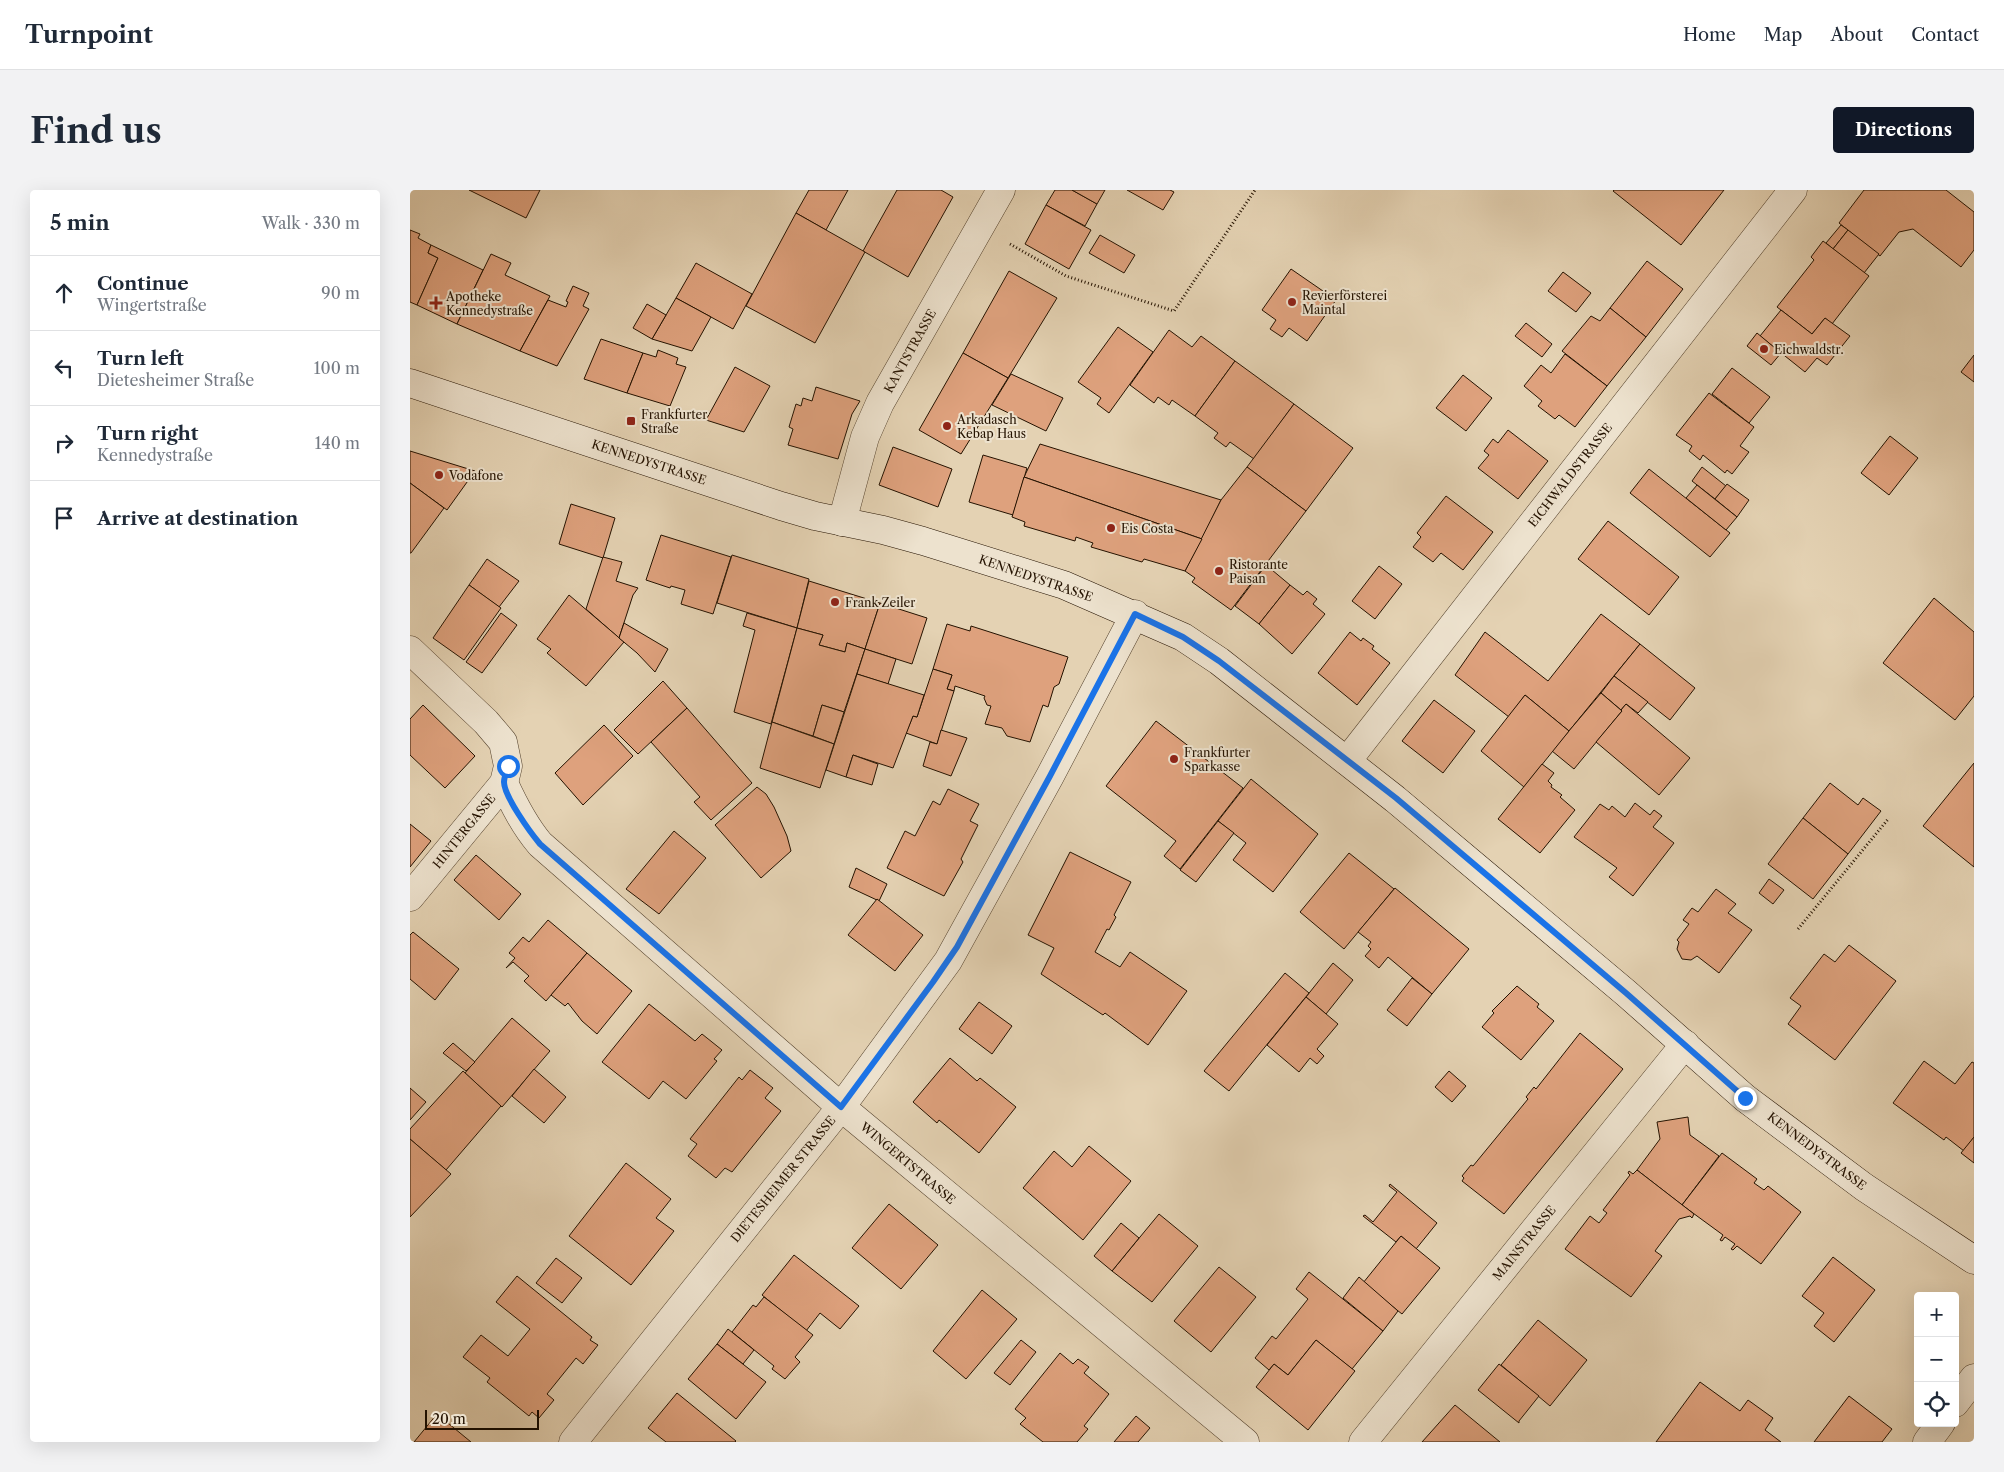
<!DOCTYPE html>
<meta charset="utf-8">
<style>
body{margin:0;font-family:"Libre Caslon Text",serif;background:#f2f2f3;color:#1f2937}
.controls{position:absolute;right:15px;bottom:15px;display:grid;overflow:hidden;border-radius:5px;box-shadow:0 5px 20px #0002}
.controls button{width:45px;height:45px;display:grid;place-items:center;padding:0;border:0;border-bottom:1px solid #e0e1e3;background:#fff;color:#1f2937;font:25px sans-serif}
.scale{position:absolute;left:15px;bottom:12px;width:114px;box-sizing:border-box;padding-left:5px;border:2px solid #241200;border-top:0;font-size:14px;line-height:18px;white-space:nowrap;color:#241200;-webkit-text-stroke:4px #ede2ce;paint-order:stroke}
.stop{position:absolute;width:15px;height:15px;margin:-11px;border:4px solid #1a73e8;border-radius:50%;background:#fff}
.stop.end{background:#1a73e8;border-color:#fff;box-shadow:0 1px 5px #0008}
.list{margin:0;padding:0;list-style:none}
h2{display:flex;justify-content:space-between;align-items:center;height:65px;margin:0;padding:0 20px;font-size:21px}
h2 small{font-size:16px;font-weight:400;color:#747a83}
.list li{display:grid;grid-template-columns:32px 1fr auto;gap:15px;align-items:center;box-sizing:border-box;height:75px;padding:0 20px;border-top:1px solid #e0e1e3}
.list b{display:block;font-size:19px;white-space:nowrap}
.list p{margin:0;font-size:16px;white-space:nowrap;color:#747a83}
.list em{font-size:16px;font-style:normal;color:#747a83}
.icon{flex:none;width:28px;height:28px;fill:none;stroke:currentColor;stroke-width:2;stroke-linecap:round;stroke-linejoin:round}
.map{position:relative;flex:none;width:1564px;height:1252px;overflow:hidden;border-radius:5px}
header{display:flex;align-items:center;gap:30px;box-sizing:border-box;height:70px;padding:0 25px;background:#fff;border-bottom:1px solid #e0e1e3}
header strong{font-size:24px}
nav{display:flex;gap:28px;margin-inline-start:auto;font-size:18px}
.intro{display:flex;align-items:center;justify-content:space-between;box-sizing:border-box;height:120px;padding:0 30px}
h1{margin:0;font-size:35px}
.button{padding:12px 22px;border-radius:5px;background:#111827;color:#fff;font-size:18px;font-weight:700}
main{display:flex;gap:30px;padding:0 30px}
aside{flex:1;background:#fff;border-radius:5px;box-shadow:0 5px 20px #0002}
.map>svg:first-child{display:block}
.building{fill:#dea17d;stroke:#241200}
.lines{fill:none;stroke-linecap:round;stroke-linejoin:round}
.minor-casing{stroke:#54422d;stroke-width:29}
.secondary-casing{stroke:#241200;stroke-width:29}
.path{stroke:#241200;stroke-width:3;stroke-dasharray:1 2.5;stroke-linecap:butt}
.minor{stroke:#ede2ce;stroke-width:28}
.secondary{stroke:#ede2ce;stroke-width:28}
.route{stroke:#1a73e8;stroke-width:6}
.poi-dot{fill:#8f2418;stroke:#ede2ce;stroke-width:2}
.labels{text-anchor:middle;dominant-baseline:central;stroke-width:4;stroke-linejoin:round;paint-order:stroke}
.poi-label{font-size:12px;fill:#241200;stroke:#ede2ce;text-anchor:start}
.street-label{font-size:12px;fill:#241200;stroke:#ede2ce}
</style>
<header>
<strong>Turnpoint</strong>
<nav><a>Home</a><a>Map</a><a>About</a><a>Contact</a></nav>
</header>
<div class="intro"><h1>Find us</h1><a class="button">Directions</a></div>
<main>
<aside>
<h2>5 min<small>Walk · 330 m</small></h2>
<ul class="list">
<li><svg class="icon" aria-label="ahead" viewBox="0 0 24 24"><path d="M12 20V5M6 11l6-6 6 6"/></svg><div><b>Continue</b><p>Wingertstraße</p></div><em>90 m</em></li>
<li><svg class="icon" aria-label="left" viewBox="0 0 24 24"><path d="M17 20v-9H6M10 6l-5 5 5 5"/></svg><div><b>Turn left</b><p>Dietesheimer Straße</p></div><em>100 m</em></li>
<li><svg class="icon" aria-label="right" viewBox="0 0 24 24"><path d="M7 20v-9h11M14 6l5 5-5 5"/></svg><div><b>Turn right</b><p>Kennedystraße</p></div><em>140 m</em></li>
<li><svg class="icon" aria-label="arrive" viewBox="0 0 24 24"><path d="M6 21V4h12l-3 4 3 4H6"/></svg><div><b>Arrive at destination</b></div></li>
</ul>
</aside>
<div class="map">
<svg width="1564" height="1252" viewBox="0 0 1564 1252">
<rect width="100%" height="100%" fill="#e4d2b3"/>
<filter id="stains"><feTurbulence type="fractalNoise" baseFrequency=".004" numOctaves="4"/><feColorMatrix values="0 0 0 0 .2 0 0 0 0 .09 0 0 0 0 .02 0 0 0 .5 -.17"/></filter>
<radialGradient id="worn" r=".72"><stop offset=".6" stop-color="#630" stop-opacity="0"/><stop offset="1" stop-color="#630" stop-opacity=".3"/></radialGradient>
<g class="building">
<polygon points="59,0 130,0 116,28"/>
<polygon points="399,0 438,0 416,40 386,23"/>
<polygon points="487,0 531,0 543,7 498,87 453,61"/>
<polygon points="645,0 662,0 687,14 675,36 636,15"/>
<polygon points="662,0 695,0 687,14"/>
<polygon points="717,0 760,0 764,2 753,20"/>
<polygon points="1204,0 1314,0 1271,55 1203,1"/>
<polygon points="1454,0 1536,0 1564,22 1564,60 1551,77 1503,39 1489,42 1470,66 1429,33"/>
<polygon points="636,15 681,40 659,79 615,54"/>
<polygon points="386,23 455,62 405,153 336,116"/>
<polygon points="1431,35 1438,40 1423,59 1416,53"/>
<polygon points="0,40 10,44 8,48 21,55 18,63 28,68 7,115 0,112"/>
<polygon points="1438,40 1469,64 1454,83 1423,59"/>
<polygon points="690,45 725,65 714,83 679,63"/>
<polygon points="1413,51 1459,86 1422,134 1415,128 1402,144 1367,117 1404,70 1401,67"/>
<polygon points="21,55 73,80 47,134 7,115 28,68 18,63"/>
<polygon points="81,64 101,73 95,85 140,106 110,161 47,134"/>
<polygon points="1237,71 1273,99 1236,147 1200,118"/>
<polygon points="286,73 342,104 323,139 266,108"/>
<polygon points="881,79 926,110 897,151 879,138 872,147 860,139 866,130 852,120"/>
<polygon points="599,81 647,108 598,188 553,163"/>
<polygon points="1153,82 1181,103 1166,122 1138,101"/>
<polygon points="163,96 179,103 173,116 179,119 147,176 110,161 138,110 156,117 158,112 156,111"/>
<polygon points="266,108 301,127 282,161 242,149"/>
<polygon points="237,114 256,125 242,149 223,138"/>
<polygon points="1200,118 1236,147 1197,196 1152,161 1181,126 1190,131"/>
<polygon points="1371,120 1402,144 1415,128 1440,146 1417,175 1407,168 1395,182 1350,146"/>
<polygon points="1116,133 1142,154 1132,167 1105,146"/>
<polygon points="708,137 743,162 699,223 687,214 691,208 668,192"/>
<polygon points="759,140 782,157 791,146 825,171 785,226 762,210 759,215 748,207 744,213 720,195"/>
<polygon points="1347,143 1371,163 1361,175 1337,156"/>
<polygon points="191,149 233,163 217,203 174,189"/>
<polygon points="248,160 268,168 266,174 276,177 260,216 217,203 233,163 246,167"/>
<polygon points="553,163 598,188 551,264 509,240"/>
<polygon points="1155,164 1197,196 1165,237 1149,225 1145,229 1128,216 1132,211 1114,196 1131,175 1141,183"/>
<polygon points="1564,165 1564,192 1551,182"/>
<polygon points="825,171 884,214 844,269 820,252 816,257 804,248 808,243 785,226"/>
<polygon points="325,177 360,196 334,242 296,230"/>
<polygon points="1322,178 1360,207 1339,233 1302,204"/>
<polygon points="601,184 653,208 636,241 582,215"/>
<polygon points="1053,185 1082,208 1056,241 1026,218"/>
<polygon points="406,197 450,211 442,224 428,269 378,255 383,239 379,237 386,214 391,216 393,208 402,211"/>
<polygon points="1299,203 1344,237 1330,256 1339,262 1322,284 1317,280 1315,283 1293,265 1290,270 1279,261 1282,256 1266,245"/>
<polygon points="884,214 943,258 896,321 837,277"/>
<polygon points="1098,240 1138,271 1108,309 1068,278 1079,265 1074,261 1083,249 1088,253"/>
<polygon points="1480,246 1508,268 1479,305 1451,283"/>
<polygon points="630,254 811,310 792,349 614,287"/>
<polygon points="483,257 542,279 528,317 469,295"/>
<polygon points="0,261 65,281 37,320 0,293"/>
<polygon points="573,265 617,278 603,325 559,312"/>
<polygon points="837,277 896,321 821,420 782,392 785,388 775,381 811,310"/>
<polygon points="1292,277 1316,296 1305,309 1282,291"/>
<polygon points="1239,279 1320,343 1300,367 1220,303"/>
<polygon points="614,287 792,349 775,381 734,369 732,372 681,357 683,353 666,347 665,351 614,336 615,332 602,327"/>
<polygon points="0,293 34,318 1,363 0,363"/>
<polygon points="1317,294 1339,310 1327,327 1305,309"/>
<polygon points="1287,295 1327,327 1316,340 1276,308"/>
<polygon points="1036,306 1083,342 1053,380 1031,363 1023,372 1003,357 1011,347 1007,343"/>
<polygon points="161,314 205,328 193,368 149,354"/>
<polygon points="1198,331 1269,387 1239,425 1168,369"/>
<polygon points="251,345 321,367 303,424 271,414 275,400 261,396 260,398 236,390"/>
<polygon points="322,365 399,389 387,438 307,413"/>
<polygon points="193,367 212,372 206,391 228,398 223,405 209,448 176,419"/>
<polygon points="77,369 109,391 89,417 59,395"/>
<polygon points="856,375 880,395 849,434 825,416"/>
<polygon points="969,376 992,394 965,429 942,411"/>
<polygon points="399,391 470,413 455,459 437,453 435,462 409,455 413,445 387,438"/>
<polygon points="59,395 91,418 54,470 23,448"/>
<polygon points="880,395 893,405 897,401 907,409 903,414 915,424 882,464 849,434"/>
<polygon points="159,405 214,452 176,496 137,463 141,459 127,449"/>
<polygon points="1524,408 1564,442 1564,506 1545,530 1473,473"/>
<polygon points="470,413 517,428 502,474 455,459"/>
<polygon points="91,423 107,435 72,483 56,472"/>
<polygon points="337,423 387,438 361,534 324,522 345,440 333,436"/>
<polygon points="1191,424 1230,454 1159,541 1115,505 1099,527 1045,485 1075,442 1138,491"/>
<polygon points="214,433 258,459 245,482 227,463 209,448"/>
<polygon points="537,434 560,441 561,436 658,467 649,494 644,497 638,517 633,515 620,552 597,546 592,538 575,534 581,516 577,515 574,508 575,506 545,496 544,501 537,499 542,485 523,479"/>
<polygon points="387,438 413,445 409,455 435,462 437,453 455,459 434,522 412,515 403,546 362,532"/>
<polygon points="940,442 951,451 953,448 964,456 962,459 980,473 947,515 908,483"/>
<polygon points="1230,454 1285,498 1260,530 1204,486"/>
<polygon points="455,459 486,469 478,494 447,484"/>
<polygon points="523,479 542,485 537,499 544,501 527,554 496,543 503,526 507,527"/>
<polygon points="447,484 514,505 507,527 503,526 483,578 443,565 436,587 416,580"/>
<polygon points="1204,486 1238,512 1228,523 1216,514 1211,520 1191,503"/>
<polygon points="253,491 277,518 228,564 204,540"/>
<polygon points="1191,503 1212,521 1164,579 1142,561"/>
<polygon points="1115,505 1159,541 1114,597 1071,561"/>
<polygon points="1024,510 1065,541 1033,583 992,551"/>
<polygon points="1216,514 1280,568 1249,605 1186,552 1212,521 1211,520"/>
<polygon points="13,515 65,566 35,598 0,565 0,529"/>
<polygon points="412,515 434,522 424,554 403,546"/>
<polygon points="277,518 342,593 301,630 284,612 290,607 241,552"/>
<polygon points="746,531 833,598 770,679 754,666 766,651 696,596"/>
<polygon points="362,532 424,554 410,598 350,578"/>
<polygon points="194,535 223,566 173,615 145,583"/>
<polygon points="531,540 557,548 541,586 513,576 520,552 527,554"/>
<polygon points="443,565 468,574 462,595 436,587"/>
<polygon points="1564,573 1564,677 1513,636"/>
<polygon points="1132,574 1144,583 1138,591 1142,595 1141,597 1152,605 1150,607 1165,620 1130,663 1088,629"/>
<polygon points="841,589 908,644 863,702 823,670 836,653 808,631"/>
<polygon points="1420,593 1448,615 1453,608 1471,621 1438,664 1393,628"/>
<polygon points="347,597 356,604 364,617 377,646 381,661 351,688 305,635"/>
<polygon points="538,599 569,614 560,631 568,635 551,669 553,672 534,706 477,678 495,641 505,646 523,611 530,615"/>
<polygon points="1225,613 1240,625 1244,620 1252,626 1243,637 1264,653 1223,706 1199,687 1207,678 1164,647 1190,614 1199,620 1202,616 1215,627"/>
<polygon points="1393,628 1438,664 1403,709 1358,674"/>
<polygon points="808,631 824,643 786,692 770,680"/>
<polygon points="0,634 21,651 0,677"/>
<polygon points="264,641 296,668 249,724 216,699"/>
<polygon points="660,662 721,692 704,725 706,727 699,740 697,739 685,762 710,777 720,762 777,801 738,855 695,823 693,825 631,784 644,758 618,745"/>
<polygon points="939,663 984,699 934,759 890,722"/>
<polygon points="66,665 111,704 89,730 44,690"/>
<polygon points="446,678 477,694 469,711 439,697"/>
<polygon points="1359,689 1374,700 1363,714 1349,703"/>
<polygon points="985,698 1059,759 1022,804 978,767 969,778 955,766 961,759 958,756 961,752 948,742"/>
<polygon points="1306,699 1326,714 1318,723 1342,740 1309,783 1287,766 1281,770 1272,769 1267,759 1269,752 1267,750 1279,734 1273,730 1282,718 1288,722"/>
<polygon points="467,709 513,745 485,781 438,745"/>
<polygon points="138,730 177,763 136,811 114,791 119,786 103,772 96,778 105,768 99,763 113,747 119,752"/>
<polygon points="3,742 49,779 25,810 0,789 0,745"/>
<polygon points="1439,755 1486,791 1425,870 1378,834 1391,816 1380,808 1414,764 1425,772"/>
<polygon points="177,763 222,801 187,844 172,831 158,813 155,816 141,805"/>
<polygon points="923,773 943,790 916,824 896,807"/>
<polygon points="875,783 899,803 819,901 794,881"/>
<polygon points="1002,788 1022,804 997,836 977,820"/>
<polygon points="1107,796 1129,814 1127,817 1144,831 1111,870 1072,837 1084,823 1082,821"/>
<polygon points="896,807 928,834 907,859 914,866 907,874 900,868 889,882 857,855"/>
<polygon points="569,812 602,836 582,864 549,839"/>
<polygon points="239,814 285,851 292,844 312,860 304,869 307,871 276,909 253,891 239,909 192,872"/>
<polygon points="102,828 140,861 92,917 55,883"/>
<polygon points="1170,843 1213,879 1094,1024 1052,991 1054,988 1052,986 1061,975 1063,976 1118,909 1116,907 1124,897 1126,899"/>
<polygon points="43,853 65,872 56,881 33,863"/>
<polygon points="540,868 567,891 570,888 606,917 569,963 529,930 527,933 503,912"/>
<polygon points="1514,871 1545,894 1562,872 1564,873 1564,947 1554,961 1536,947 1534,950 1483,913"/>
<polygon points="124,879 156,907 134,933 102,906"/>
<polygon points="340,880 363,898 355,908 371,921 322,982 315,978 306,988 278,966 287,954 280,949 329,887 332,890"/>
<polygon points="53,881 91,916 36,980 0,949 0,939"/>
<polygon points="1039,881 1056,896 1042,912 1025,897"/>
<polygon points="0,898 16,912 0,930"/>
<polygon points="1278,927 1280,945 1309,966 1272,1015 1227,980 1250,949 1247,932"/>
<polygon points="1564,947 1564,973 1551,963"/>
<polygon points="0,949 41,984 0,1027"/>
<polygon points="679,956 721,991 673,1050 613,998 644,961 662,977"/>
<polygon points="1312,963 1347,989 1344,993 1354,1000 1358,996 1391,1022 1351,1074 1327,1056 1323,1060 1321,1059 1325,1054 1315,1047 1312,1051 1310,1050 1313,1045 1272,1015"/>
<polygon points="216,973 261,1009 246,1028 264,1041 221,1095 159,1046"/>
<polygon points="1227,980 1284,1024 1282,1028 1280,1026 1269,1029 1245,1061 1252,1066 1221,1107 1155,1059 1180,1026 1189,1033 1197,1023 1193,1020 1220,985 1218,983 1219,981 1223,984"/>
<polygon points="980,994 1027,1033 1006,1059 991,1046 986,1052 953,1026 955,1025 963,1032 987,1002 979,996"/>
<polygon points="479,1014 528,1055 491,1099 442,1058"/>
<polygon points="749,1024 788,1056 742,1112 702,1081"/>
<polygon points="711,1033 729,1048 702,1081 684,1066"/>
<polygon points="991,1046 1030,1078 992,1124 953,1093"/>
<polygon points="384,1065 449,1116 430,1139 410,1123 396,1141 352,1105"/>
<polygon points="1423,1067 1465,1100 1424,1152 1404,1136 1414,1123 1392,1106"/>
<polygon points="146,1068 172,1088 152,1113 126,1093"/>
<polygon points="809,1077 846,1107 801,1162 764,1131"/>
<polygon points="899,1082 973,1141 942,1179 906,1150 878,1185 864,1174 859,1180 845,1168 862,1146 866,1149 898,1109 886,1099"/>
<polygon points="107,1086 182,1147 180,1150 188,1155 173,1174 166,1168 137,1204 144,1210 129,1228 122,1222 119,1226 77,1192 80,1188 53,1167 71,1145 98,1166 120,1139 86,1112"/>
<polygon points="949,1087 988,1121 973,1141 933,1108"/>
<polygon points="572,1100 607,1129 556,1189 523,1161"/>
<polygon points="354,1107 403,1145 385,1167 390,1172 375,1189 362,1179 364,1176 322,1142 343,1115 346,1117"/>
<polygon points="1128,1130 1177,1170 1140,1216 1091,1175"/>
<polygon points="318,1139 344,1160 333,1174 307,1154"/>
<polygon points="611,1150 626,1162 600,1195 584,1183"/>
<polygon points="906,1150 945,1181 898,1240 846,1197 864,1174 878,1185"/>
<polygon points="307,1154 356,1192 326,1229 278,1189"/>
<polygon points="650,1163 663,1174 668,1169 679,1177 674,1183 699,1204 674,1236 678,1239 667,1252 633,1252 610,1234 616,1228 605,1219"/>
<polygon points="1089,1174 1129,1206 1109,1231 1109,1233 1068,1200"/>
<polygon points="1290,1192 1330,1221 1338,1210 1363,1228 1355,1240 1371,1252 1246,1252"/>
<polygon points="267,1203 326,1251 325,1252 256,1252 238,1238"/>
<polygon points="1439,1206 1482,1239 1472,1252 1404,1252"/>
<polygon points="1045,1215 1090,1252 1012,1252"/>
<polygon points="27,1224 61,1252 4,1252"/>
<polygon points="726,1226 740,1238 728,1252 704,1252"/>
</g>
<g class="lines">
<defs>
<g id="minor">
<polyline points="432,332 455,247 470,213 591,0"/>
<polyline points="0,460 76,532 93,552 98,576 94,593 0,707"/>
<polyline points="937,571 1383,0"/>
<path d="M94 593C104 615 114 635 130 654L431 917 835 1252"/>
<polyline points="1545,1213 1564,1188"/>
<polyline points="163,1252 431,917 538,771 640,586 725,424"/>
<polyline points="953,1252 1275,854"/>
<polyline points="1517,1252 1531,1233"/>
</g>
<polyline id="secondary" points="0,193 371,316 405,326 473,340 513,351 654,395 773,447 809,471 985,609 1216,803 1335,908 1454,997 1564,1070"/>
</defs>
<use href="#minor" class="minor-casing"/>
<use href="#secondary" class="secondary-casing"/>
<g class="path">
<polyline points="600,54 656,86 764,121 845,0"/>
<polyline points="1388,739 1479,628"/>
</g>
<use href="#minor" class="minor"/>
<use href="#secondary" class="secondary"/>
</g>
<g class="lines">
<path class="route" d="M98 576C97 581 94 587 94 592 94 606 120 642 130 654L431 917 523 792 547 757 640 586 725 424 773 447 809 471 986 608 1216 803 1335 908"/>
</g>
<g class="poi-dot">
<circle cx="882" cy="112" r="5"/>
<path d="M23.5 105.5h5v5h5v5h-5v5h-5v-5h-5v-5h5z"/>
<circle cx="1354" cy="159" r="5"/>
<rect x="216" y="226" width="10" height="10" rx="2.5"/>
<circle cx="537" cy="236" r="5"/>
<circle cx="29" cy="285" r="5"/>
<circle cx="701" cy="338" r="5"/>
<circle cx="809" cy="381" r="5"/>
<circle cx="425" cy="412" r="5"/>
<circle cx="764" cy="569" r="5"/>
</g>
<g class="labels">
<g class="poi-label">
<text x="892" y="105">Revierförsterei<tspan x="892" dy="14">Maintal</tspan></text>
<text x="36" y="106">Apotheke<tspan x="36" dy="14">Kennedystraße</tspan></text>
<text x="1364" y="159">Eichwaldstr.</text>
<text x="231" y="224">Frankfurter<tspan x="231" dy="14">Straße</tspan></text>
<text x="547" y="229">Arkadasch<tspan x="547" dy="14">Kebap Haus</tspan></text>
<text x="39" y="285">Vodafone</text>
<text x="711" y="338">Eis Costa</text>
<text x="819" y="374">Ristorante<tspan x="819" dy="14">Paisan</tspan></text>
<text x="435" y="412">Frank Zeiler</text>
<text x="774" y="562">Frankfurter<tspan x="774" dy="14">Sparkasse</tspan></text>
</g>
<g class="street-label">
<text transform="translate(500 161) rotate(-61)">KANTSTRASSE</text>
<text transform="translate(239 272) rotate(18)">KENNEDYSTRASSE</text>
<text transform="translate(1160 285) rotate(-52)">EICHWALDSTRASSE</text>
<text transform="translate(626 388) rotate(19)">KENNEDYSTRASSE</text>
<text transform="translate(54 641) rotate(-51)">HINTERGASSE</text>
<text transform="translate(1407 961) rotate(37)">KENNEDYSTRASSE</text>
<text transform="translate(498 973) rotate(40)">WINGERTSTRASSE</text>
<text transform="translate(373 989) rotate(-51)">DIETESHEIMER STRASSE</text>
<text transform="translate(1114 1053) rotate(-51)">MAINSTRASSE</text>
</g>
</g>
<rect width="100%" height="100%" filter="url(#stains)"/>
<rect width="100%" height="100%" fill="url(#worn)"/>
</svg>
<div class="controls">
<button>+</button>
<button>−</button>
<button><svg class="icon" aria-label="locate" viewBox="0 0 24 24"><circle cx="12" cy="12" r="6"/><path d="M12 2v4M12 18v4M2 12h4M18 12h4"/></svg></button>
</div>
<div class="scale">20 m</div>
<div class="stop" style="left:98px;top:576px"></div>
<div class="stop end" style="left:1335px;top:908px"></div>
</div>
</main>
